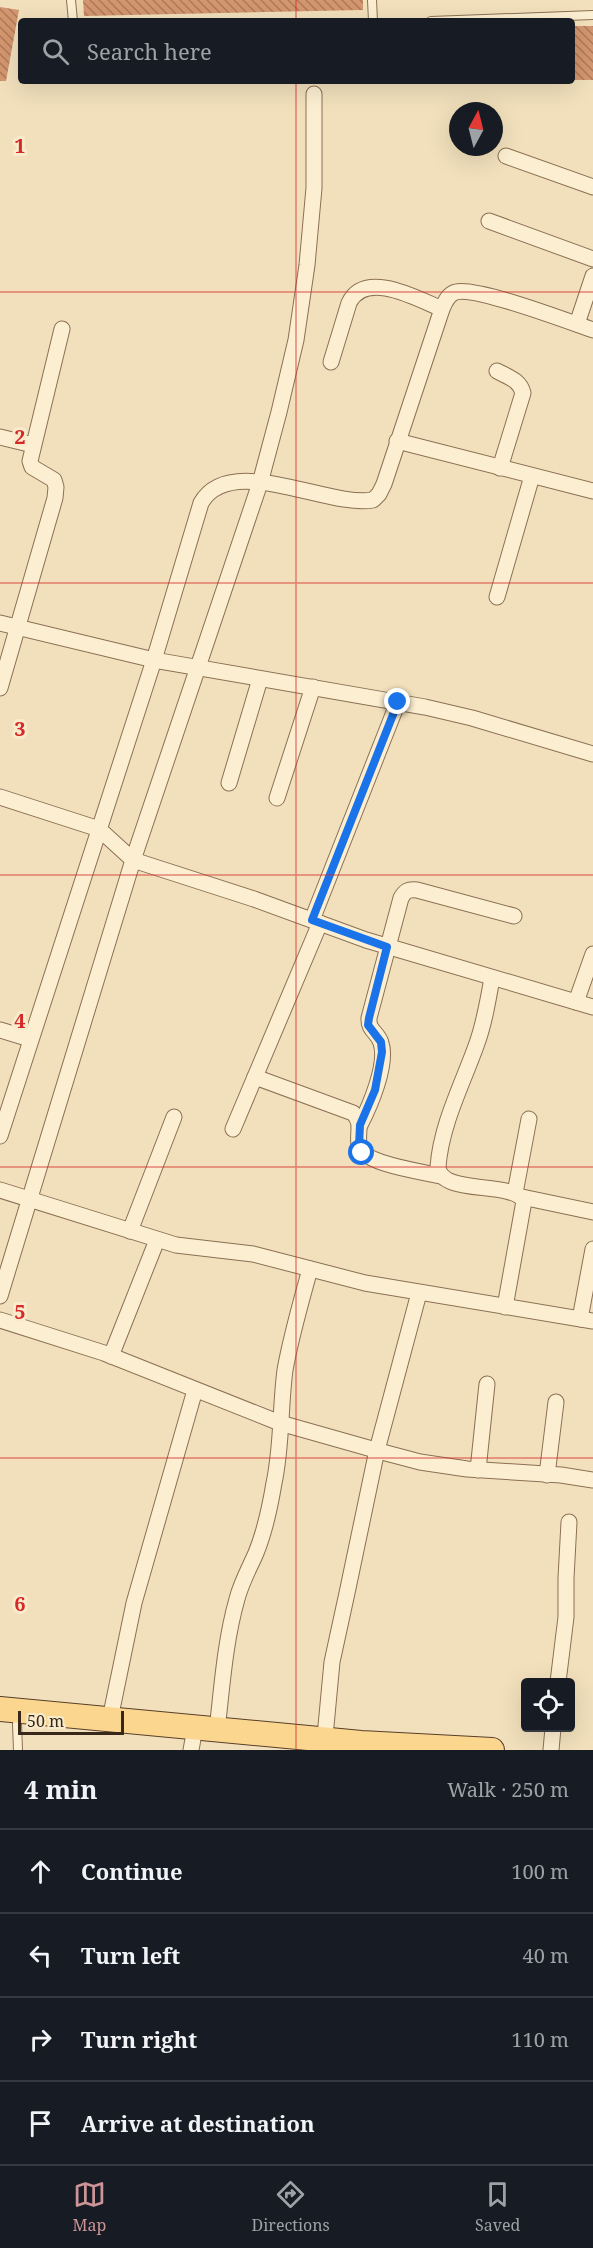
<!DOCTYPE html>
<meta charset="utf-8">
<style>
body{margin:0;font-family:"Noto Serif",serif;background:#20242c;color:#f1f3f6}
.controls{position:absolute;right:18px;bottom:18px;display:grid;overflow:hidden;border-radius:6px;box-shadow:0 6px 24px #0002}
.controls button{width:54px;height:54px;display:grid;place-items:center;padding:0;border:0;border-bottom:2px solid #363941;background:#171b24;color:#f1f3f6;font:30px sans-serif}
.compass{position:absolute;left:449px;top:102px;width:54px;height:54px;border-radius:50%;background:#171b24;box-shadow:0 6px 24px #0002;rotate:7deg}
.scale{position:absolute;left:18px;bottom:15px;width:106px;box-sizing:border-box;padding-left:6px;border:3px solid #38281a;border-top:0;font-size:16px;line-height:21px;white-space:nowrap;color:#38281a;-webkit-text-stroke:4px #f8ebcc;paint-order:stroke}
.stop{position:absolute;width:18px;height:18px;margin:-14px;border:4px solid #1a73e8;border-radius:50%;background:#fff}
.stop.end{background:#1a73e8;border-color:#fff;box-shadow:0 2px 6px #0008}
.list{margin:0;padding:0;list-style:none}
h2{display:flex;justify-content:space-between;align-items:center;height:78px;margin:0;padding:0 24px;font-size:26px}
h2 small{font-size:20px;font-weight:400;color:#9ea1a6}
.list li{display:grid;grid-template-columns:39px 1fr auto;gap:18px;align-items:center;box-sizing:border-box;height:84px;padding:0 24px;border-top:2px solid #363941}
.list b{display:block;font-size:22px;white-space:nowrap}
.list em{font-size:20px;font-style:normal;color:#9ea1a6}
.icon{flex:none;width:33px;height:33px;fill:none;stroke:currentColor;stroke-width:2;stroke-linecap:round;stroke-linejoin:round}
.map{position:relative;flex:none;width:593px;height:1750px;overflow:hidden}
.search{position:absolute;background:#171b24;box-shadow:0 6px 24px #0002;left:18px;right:18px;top:18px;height:66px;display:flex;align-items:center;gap:15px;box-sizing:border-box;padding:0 21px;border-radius:6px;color:#9ea1a6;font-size:22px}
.sheet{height:414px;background:#171b24}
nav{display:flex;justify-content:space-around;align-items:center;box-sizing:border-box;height:84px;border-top:2px solid #363941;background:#171b24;font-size:16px;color:#9ea1a6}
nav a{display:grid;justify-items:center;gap:3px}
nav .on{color:#cc9497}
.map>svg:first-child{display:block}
.building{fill:url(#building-back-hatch)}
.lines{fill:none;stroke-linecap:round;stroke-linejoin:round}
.service-casing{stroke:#8b7054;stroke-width:10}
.minor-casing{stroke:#8b7054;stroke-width:17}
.primary-casing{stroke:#583e29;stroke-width:26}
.service{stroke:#fceed0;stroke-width:8}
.minor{stroke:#fceed0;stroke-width:15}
.primary{stroke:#fad68f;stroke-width:24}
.route{stroke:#1a73e8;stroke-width:8}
.grid{fill:none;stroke:#d62828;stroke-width:1.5;stroke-opacity:0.55}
.grid-label{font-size:20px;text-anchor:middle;font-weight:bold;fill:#d62828;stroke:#f8ebcc;stroke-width:6;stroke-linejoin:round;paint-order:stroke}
</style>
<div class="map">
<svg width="593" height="1750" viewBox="0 0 593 1750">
<defs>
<pattern id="building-back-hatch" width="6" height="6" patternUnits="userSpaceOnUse" patternTransform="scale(1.5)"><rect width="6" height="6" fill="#d4966e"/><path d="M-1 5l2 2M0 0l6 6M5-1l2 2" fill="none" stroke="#ad7a5a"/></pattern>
</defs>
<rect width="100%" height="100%" fill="#f2e0bc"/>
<g class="building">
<polygon points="83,0 363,0 363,10 84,16"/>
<polygon points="0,7 19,10 6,81 0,81"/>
<rect x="572" y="26" width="21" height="54"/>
</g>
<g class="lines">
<defs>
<g id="service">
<polyline points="71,0 73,21"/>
<polyline points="372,0 373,21"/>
<polyline points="431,21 593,15"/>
<polyline points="17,1724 18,1750"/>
</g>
<g id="minor">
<polyline points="506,156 593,187"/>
<polyline points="489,221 593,259"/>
<polyline points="577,324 593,276"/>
<path d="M331 362 349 303C365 269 418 299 442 309"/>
<path d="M497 371C508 377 520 380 523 393L500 468"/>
<polyline points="0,437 33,445"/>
<polyline points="397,441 593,491"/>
<polyline points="497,597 532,476"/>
<polyline points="0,623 154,660 425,707 472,718 593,754"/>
<polyline points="0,688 55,498 56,487 54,480 32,467 30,461 62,329"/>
<polyline points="229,783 260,679"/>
<polyline points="0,797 99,829 133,860 254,899 366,940 593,1007"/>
<polyline points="277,798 313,687"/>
<polyline points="312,920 398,702"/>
<path d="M492 978C488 1001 484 1025 476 1046 462 1085 441 1125 438 1167 441 1196 511 1180 524 1201L505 1307"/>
<polyline points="576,1002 593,954"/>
<polyline points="0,1030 30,1039"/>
<path d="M255 1077 353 1113C363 1123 357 1132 359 1145 361 1164 424 1172 441 1176"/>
<path d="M360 1125C370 1106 388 1064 381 1043 378 1032 368 1031 369 1018L401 898C405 891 408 889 417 890L514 916"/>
<polyline points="233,1129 320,923"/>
<path d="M0 1136 154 660 201 503C230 452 328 508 373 500L379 494 384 484 442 309C445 302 448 294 456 292 475 286 570 322 593 330"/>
<polyline points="0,1190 176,1245 253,1254 365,1283 593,1321"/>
<polyline points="515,1193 529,1119"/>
<polyline points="522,1197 593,1212"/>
<polyline points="130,1231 174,1117"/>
<polyline points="0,1296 133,860 260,483 279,412 296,340 307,265 314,188 314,94"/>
<polyline points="580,1319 593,1249"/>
<polyline points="0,1320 104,1353 280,1423 386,1453 420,1462 467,1469 561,1475 593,1480"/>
<polyline points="111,1356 157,1240"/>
<polyline points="478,1470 487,1384"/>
<polyline points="547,1475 556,1402"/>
<polyline points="558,1682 566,1617 566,1578 569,1522"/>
<polyline points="110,1719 134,1603 195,1390"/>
<path d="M217 1730C222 1687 225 1641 237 1599 241 1583 249 1569 256 1553 265 1531 270 1507 274 1483 282 1446 280 1408 285 1370 291 1336 301 1302 310 1269"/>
<polyline points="324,1747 332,1662 347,1593 377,1450 419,1293"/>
<polyline points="191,1750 193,1739"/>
<polyline points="551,1750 553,1728"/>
</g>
<polyline id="primary" points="0,1709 361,1743 492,1750"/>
</defs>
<use href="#service" class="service-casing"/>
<use href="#minor" class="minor-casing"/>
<use href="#primary" class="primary-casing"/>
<use href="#service" class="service"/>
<use href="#minor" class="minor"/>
<use href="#primary" class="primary"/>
</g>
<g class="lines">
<polyline class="route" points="362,1153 359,1146 360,1125 375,1090 382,1052 381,1042 368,1025 369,1018 387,947 312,920 398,702"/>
</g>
<path class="grid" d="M296 0V21M296 81V1750M0 292H593M0 583H593M0 875H593M0 1167H593M0 1458H593"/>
<g class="grid-label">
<text x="20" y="153">1</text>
<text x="20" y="444">2</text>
<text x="20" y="736">3</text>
<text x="20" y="1028">4</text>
<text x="20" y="1319">5</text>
<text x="20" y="1611">6</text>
</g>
</svg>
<div class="controls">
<button><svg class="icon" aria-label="locate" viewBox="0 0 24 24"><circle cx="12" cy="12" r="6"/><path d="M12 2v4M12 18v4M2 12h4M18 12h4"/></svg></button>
</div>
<svg class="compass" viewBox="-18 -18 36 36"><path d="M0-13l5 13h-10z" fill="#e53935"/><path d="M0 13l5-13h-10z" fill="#9ea1a6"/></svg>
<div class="scale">50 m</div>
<div class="stop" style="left:362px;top:1153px"></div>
<div class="stop end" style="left:398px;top:702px"></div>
<div class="search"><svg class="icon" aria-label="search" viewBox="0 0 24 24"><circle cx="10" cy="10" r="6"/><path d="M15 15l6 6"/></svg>Search here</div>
</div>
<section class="sheet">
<h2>4 min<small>Walk · 250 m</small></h2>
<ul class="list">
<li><svg class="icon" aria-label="ahead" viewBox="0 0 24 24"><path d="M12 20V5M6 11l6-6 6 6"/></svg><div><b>Continue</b></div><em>100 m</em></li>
<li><svg class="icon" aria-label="left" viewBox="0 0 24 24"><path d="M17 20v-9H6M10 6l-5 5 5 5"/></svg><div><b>Turn left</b></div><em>40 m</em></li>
<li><svg class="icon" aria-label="right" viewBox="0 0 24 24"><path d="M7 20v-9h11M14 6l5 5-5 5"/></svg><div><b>Turn right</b></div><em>110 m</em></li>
<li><svg class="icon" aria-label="arrive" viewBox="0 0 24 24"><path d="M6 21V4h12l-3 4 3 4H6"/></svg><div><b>Arrive at destination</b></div></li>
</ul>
</section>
<nav>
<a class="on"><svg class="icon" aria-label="map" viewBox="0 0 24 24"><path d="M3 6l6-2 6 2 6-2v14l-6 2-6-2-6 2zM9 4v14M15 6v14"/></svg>Map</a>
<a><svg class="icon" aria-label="directions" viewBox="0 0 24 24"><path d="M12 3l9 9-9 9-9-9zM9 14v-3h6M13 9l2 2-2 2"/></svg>Directions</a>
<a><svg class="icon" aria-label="saved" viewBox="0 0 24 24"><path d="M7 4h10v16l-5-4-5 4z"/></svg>Saved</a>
</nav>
